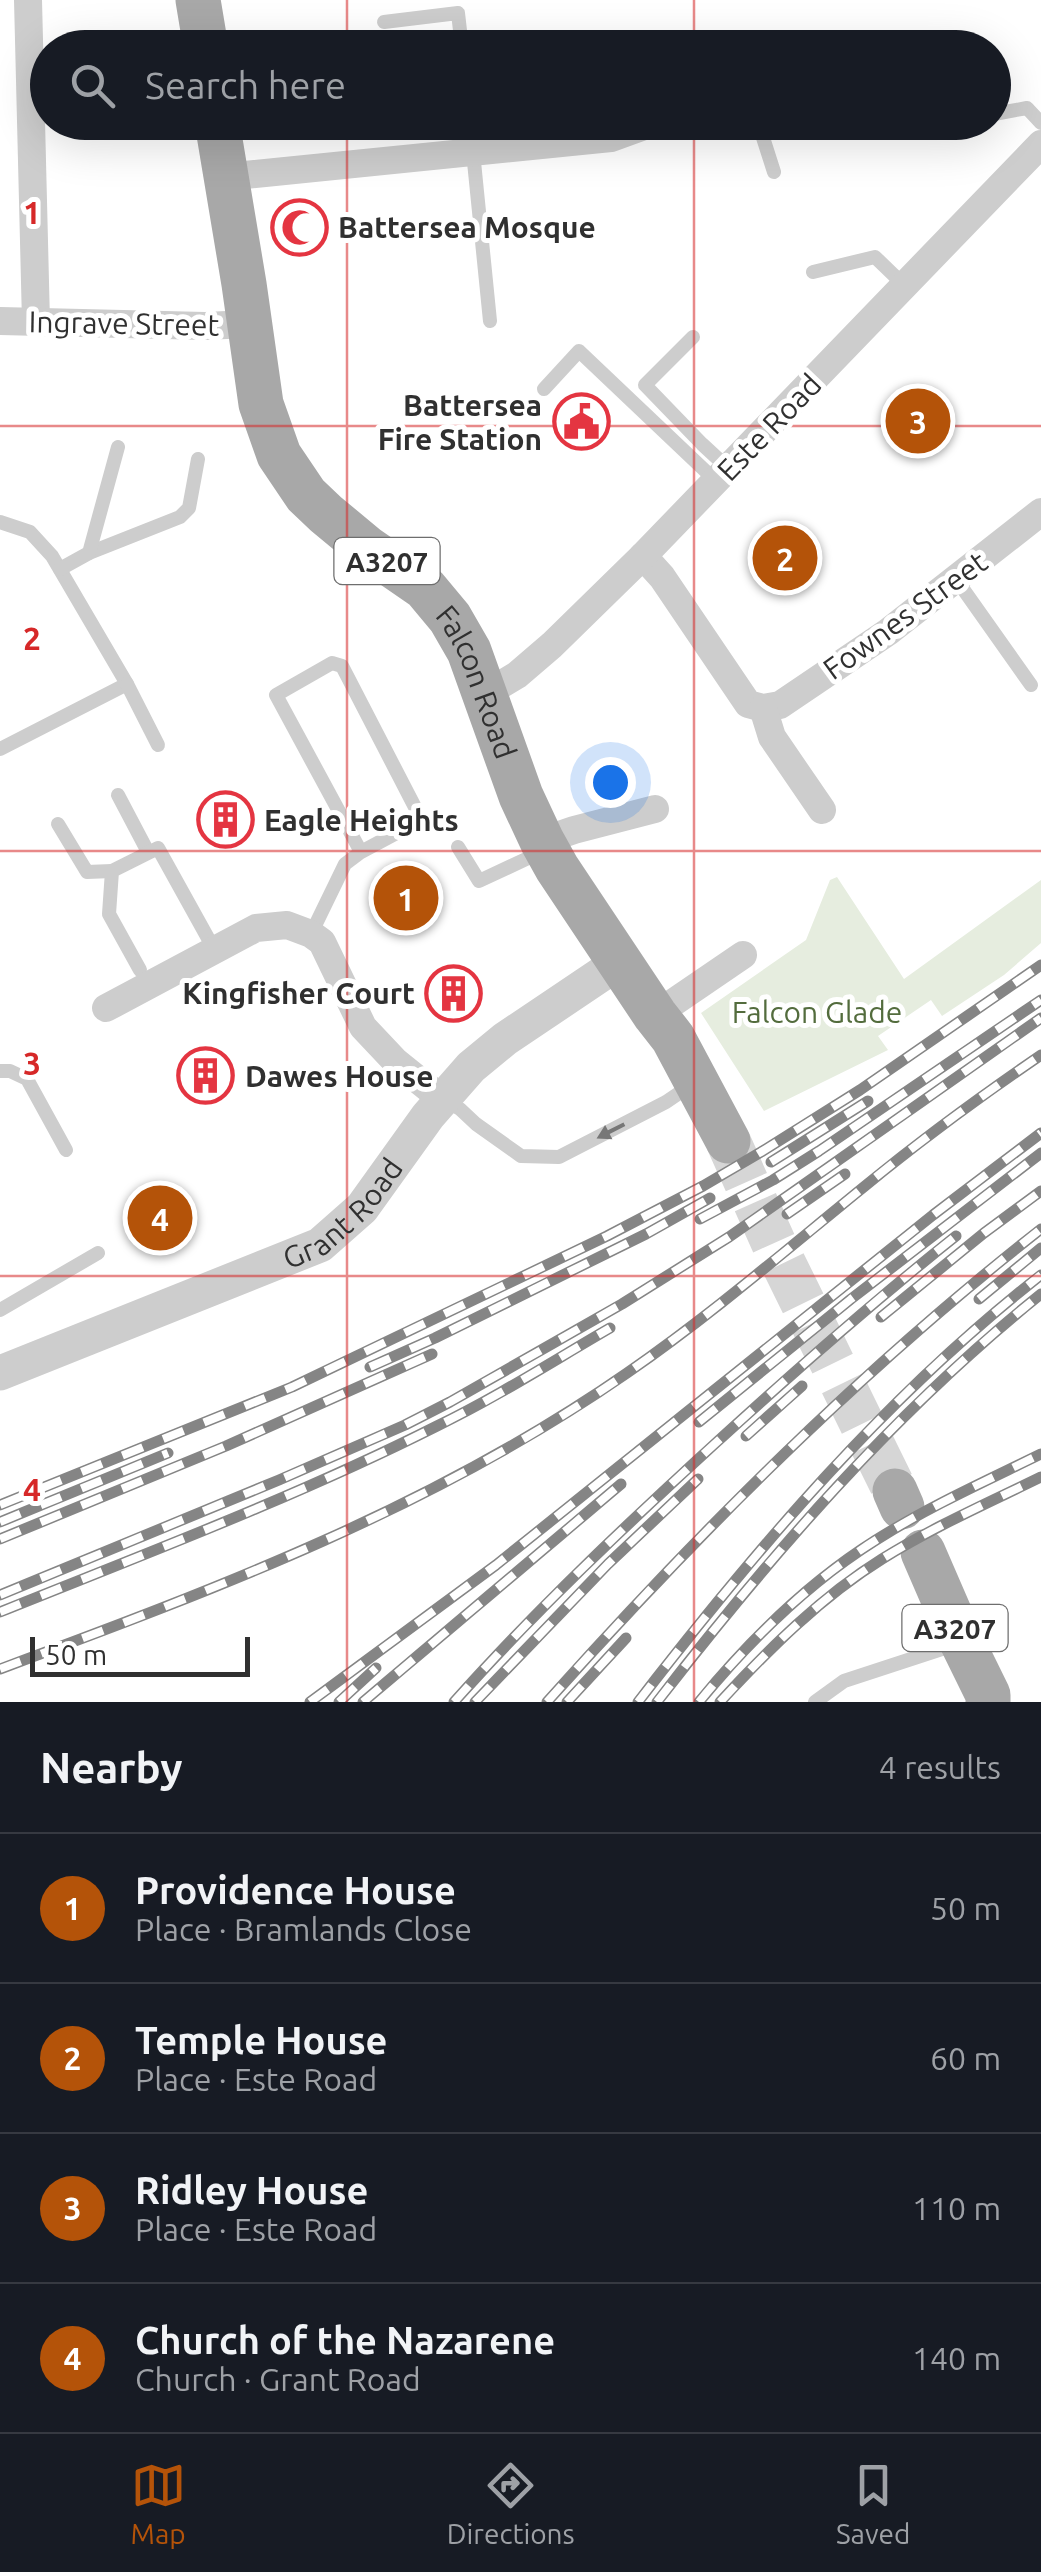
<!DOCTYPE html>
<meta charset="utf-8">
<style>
body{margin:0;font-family:Ubuntu,sans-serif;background:#20242c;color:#f1f3f6}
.scale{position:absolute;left:30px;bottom:25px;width:220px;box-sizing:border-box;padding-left:10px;border:5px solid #303030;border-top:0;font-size:28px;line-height:35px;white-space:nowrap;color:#303030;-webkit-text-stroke:8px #fff;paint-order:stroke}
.you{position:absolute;left:610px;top:782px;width:35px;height:35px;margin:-25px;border:8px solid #fff;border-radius:50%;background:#1a73e8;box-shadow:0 0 0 15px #1a73e833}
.badge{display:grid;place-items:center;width:65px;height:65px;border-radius:50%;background:#b45309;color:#fff;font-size:32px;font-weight:700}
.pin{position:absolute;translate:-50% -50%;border:5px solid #fff;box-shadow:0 2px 10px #0006}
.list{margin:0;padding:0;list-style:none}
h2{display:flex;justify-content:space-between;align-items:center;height:130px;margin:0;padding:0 40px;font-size:42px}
h2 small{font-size:32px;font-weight:400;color:#9ea1a6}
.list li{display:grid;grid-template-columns:65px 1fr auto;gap:30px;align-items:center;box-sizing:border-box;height:150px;padding:0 40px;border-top:2px solid #363941}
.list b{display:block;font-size:38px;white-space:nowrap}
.list p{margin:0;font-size:32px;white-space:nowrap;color:#9ea1a6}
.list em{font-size:32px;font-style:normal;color:#9ea1a6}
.icon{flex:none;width:55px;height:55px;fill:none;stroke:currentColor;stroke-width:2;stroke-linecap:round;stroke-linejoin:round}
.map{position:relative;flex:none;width:1041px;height:1702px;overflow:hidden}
.search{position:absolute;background:#171b24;box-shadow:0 10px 40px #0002;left:30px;right:30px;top:30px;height:110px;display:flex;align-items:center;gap:25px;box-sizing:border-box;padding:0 35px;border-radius:55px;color:#9ea1a6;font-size:38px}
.sheet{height:730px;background:#171b24}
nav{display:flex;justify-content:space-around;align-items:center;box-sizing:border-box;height:140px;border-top:2px solid #363941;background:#171b24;font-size:28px;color:#9ea1a6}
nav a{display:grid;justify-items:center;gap:5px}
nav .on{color:#b45309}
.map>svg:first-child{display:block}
.green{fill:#e6eddf}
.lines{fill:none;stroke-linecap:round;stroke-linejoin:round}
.primary-tunnel{stroke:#d6d6d6;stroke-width:45;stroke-dasharray:45 22;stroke-linecap:butt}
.service{stroke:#cdcdcd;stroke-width:14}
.minor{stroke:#cdcdcd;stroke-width:28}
.tertiary{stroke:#cdcdcd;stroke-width:35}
.primary{stroke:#a8a8a8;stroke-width:45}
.rail-casing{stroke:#858585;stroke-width:11}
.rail{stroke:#fff;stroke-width:8;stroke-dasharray:22;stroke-linecap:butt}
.oneway{fill:#777}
.grid{fill:none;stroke:#d62828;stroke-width:2.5;stroke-opacity:0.55}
.labels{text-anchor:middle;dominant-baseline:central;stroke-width:10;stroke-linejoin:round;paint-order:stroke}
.shield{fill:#fff;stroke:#6e6e6e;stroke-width:2.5}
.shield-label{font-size:28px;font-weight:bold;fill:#303030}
.poi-label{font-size:30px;font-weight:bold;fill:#303030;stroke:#fff;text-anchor:start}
.street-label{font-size:30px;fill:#303030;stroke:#fff}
.park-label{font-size:30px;fill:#536c3d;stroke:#fff}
.grid-label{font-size:32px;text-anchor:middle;font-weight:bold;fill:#d62828;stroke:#fff;stroke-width:10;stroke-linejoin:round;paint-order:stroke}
</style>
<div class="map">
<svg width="1041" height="1702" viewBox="0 0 1041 1702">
<rect width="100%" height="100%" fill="#fff"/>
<polygon class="green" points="837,877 904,979 1041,880 1041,943 1004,975 942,1016 931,1000 878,1036 888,1050 764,1111 701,1013 806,940 830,880"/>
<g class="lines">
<polyline class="primary-tunnel" points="728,1141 775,1246 895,1491"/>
<g class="service">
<polyline points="384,22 458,13 462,48"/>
<polyline points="994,114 1027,108 1041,123"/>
<polyline points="470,122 490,321"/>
<polyline points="758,122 774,172"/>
<polyline points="813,272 875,257 903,284"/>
<polyline points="693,337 645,385 702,444 729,469"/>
<polyline points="544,389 579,351 716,481"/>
<polyline points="0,522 30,532 52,556 127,684 0,749"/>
<polyline points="89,553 180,517 189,508 198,459"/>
<polyline points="60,569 89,553 118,447"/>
<polyline points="956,579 1031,685"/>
<polyline points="127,684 158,745"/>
<polyline points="118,795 148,852"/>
<polyline points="58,824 87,872 112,871"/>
<polyline points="458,847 479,881 541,852"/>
<polyline points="311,934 345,864 361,852 417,822 418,813 342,666 332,663 276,695 361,852"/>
<polyline points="140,970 109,914 112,871 158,848 214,949"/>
<polyline points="0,1071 10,1071 27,1079 66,1150"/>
<polyline points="444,1100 460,1109 476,1124 521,1156 559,1157 666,1102 691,1085"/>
<polyline points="0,1310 98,1253"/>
<polyline points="815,1702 844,1681 957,1644"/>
</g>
<g class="minor">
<polyline points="28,0 36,322"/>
<polyline points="225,177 611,138 655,122"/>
<polyline points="0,321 205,326 249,324"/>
<polyline points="643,556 662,577 748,704 763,708 780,705 888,632 1041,512"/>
<polyline points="484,695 517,675 552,645 643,556 1041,144"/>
<polyline points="763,708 772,737 822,810"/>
<polyline points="542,841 574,830 655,809"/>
<polyline points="106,1008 256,928 287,925 311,934 322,942 363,1027 396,1062 442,1099"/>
<polyline points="655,1015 743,955"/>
</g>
<path class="tertiary" id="s1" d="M0 1373 320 1245 362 1208 428 1116 471 1067 505 1039 621 961"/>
<g class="primary">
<polyline points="198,0 206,48"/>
<path id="s2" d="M217 122 244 284 261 404 279 455 306 495 326 514 367 548 425 588 450 618 469 651 521 796 542 841 557 868 655 1015 673 1038 728 1141"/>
<polyline points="895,1491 902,1507"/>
<polyline points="923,1552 962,1642 988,1695 988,1702"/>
</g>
<defs>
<g id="rail">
<polyline points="771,1162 868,1101"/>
<polyline points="787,1214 845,1174"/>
<polyline points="700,1219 773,1180 819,1151 1041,1000"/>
<polyline points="979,1299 1041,1248"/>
<polyline points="881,1317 984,1233 1041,1191"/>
<polyline points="370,1367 435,1338 646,1234 710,1198"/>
<polyline points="699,1422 851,1299 1041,1153"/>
<polyline points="746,1436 802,1386"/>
<polyline points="0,1505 292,1387 607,1236 703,1186 761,1152 860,1090 1041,965"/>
<polyline points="0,1522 168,1453"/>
<polyline points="0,1539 226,1446 432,1354"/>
<polyline points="0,1595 279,1480 405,1425 450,1402 622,1304 729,1237 1041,1018"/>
<path d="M0 1612C147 1553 296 1497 437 1426 497 1397 553 1361 610 1328"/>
<path d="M0 1669C219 1588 434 1507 627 1373 711 1315 786 1250 865 1186 921 1140 981 1096 1041 1055"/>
<polyline points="310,1702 496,1565 933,1215 1041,1133"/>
<polyline points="339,1702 376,1668"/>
<polyline points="363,1702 621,1484"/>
<path d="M454 1702C537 1609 627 1524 719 1440 796 1370 874 1301 956 1236"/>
<polyline points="475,1702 608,1564 698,1479"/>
<path d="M547 1702C699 1532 861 1370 1041 1229"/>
<polyline points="567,1702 626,1638"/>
<path d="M638 1702C758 1547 886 1396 1041 1275"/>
<path d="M657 1702C771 1555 895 1411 1041 1294"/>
<path d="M699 1702C749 1641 809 1582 876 1540 928 1507 986 1481 1041 1454"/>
<path d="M720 1702C769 1649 821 1597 882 1559 933 1527 988 1503 1041 1477"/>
</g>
</defs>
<use href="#rail" class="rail-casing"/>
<use href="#rail" class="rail"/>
</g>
<defs><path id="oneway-solid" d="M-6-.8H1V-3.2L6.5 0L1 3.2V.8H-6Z" transform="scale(2.5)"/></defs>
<use class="oneway" href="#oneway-solid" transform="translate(611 1131) rotate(153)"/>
<path class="grid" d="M347 0V48M694 0V48M347 122V1702M694 122V1702M0 426H1041M0 851H1041M0 1276H1041"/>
<defs>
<symbol id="mosque-ring" viewBox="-11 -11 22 22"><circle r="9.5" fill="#fff" stroke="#e43541" stroke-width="1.5"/><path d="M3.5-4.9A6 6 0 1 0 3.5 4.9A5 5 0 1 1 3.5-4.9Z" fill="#e43541"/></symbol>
<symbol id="civic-ring" viewBox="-11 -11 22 22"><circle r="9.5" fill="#fff" stroke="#e43541" stroke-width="1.5"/><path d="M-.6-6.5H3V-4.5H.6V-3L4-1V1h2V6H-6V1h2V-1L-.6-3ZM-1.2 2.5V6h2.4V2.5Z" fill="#e43541"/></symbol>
<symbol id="building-ring" viewBox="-11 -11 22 22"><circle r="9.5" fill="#fff" stroke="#e43541" stroke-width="1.5"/><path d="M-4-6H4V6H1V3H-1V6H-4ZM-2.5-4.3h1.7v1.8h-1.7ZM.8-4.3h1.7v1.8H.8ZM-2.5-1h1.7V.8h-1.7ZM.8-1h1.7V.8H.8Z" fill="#e43541"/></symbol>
</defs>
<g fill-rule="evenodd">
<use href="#mosque-ring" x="268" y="196" width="63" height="63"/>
<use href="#civic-ring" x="550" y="390" width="63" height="63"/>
<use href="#building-ring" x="194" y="788" width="63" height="63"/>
<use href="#building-ring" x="422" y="962" width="63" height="63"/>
<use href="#building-ring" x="174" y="1044" width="63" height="63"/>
</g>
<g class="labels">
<g class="shield">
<rect x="334.5" y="538" width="105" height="46" rx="8"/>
<rect x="902.5" y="1605" width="105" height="46" rx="8"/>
</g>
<g class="shield-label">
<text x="387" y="561">A3207</text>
<text x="955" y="1628">A3207</text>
</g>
<g class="poi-label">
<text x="338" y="227">Battersea Mosque</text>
<text x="542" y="405" text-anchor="end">Battersea<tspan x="542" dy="34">Fire Station</tspan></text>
<text x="264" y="820">Eagle Heights</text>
<text x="415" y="993" text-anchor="end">Kingfisher Court</text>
<text x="245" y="1076">Dawes House</text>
</g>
<g class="street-label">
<text transform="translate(124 323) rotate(1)">Ingrave Street</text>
<text transform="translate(769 427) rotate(-46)">Este Road</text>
<text transform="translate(905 615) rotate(-36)">Fownes Street</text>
<text stroke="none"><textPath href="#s2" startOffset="648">Falcon Road</textPath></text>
<text stroke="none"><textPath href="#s1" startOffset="382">Grant Road</textPath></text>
</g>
<g class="park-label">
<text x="817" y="1012">Falcon Glade</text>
</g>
</g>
<g class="grid-label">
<text x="32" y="224">1</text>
<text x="32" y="650">2</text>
<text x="32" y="1075">3</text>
<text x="32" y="1501">4</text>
</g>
</svg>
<div class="scale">50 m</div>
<div class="you"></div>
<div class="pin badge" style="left:406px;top:898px">1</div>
<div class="pin badge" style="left:785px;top:558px">2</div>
<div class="pin badge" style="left:918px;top:421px">3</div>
<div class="pin badge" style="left:160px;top:1218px">4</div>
<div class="search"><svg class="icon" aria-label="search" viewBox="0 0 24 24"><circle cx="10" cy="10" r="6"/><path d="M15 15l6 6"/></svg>Search here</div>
</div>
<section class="sheet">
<h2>Nearby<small>4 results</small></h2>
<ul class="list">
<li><span class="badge">1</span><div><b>Providence House</b><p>Place · Bramlands Close</p></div><em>50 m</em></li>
<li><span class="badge">2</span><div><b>Temple House</b><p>Place · Este Road</p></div><em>60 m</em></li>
<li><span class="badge">3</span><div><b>Ridley House</b><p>Place · Este Road</p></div><em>110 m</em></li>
<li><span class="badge">4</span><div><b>Church of the Nazarene</b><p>Church · Grant Road</p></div><em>140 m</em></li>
</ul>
</section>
<nav>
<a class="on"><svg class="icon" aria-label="map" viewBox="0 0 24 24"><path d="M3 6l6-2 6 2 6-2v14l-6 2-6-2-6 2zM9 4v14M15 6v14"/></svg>Map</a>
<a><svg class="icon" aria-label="directions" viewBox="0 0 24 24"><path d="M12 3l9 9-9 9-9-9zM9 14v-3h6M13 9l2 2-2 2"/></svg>Directions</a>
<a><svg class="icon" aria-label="saved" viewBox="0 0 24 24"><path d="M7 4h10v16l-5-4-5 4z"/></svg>Saved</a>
</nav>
